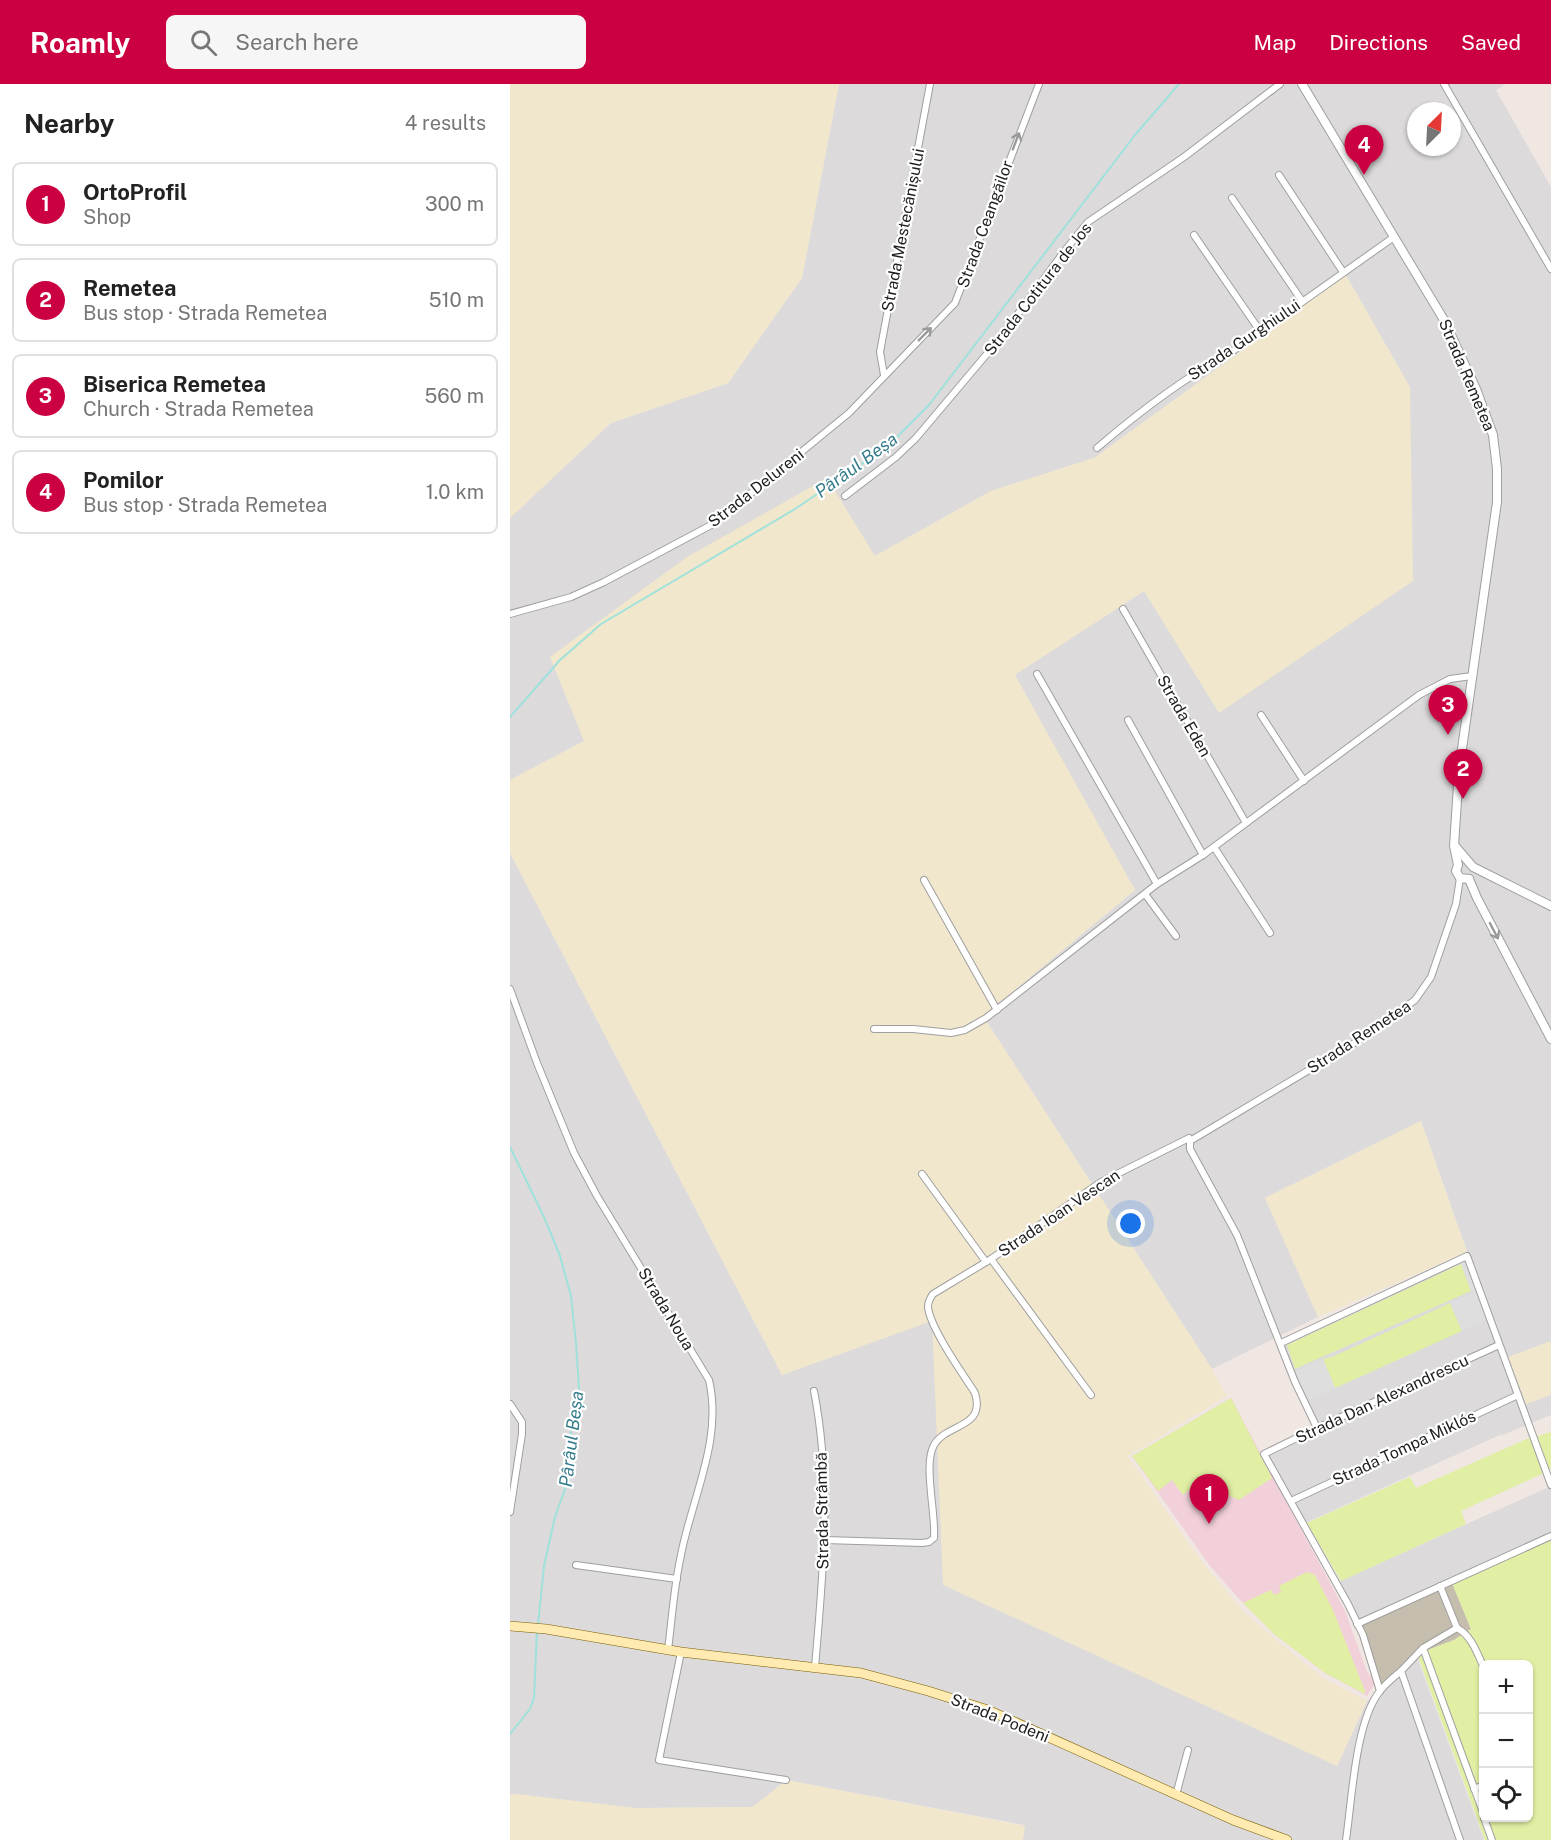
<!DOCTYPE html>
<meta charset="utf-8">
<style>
body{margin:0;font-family:"Public Sans",sans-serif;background:#f6f6f6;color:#222}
.controls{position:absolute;right:18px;bottom:18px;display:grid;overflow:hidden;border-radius:9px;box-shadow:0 2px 4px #0004}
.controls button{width:54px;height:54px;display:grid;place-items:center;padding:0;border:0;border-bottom:2px solid #e0e0e0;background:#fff;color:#222;font:30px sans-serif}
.compass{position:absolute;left:897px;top:18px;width:54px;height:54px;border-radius:50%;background:#fff;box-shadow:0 2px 4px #0004;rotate:24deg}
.you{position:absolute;left:621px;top:1140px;width:21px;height:21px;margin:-15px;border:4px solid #fff;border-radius:50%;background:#1a73e8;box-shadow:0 0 0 9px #1a73e833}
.badge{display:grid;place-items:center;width:39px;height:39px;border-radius:50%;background:#cb0041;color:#fff;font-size:20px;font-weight:700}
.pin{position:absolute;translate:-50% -50px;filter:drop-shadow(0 2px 3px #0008)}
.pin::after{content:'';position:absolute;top:32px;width:21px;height:18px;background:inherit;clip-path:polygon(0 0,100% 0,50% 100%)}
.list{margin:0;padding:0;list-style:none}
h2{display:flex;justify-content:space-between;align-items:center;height:78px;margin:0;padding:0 24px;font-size:26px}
h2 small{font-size:20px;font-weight:400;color:#767676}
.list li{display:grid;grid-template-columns:39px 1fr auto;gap:18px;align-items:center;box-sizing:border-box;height:84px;margin:0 12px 12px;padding:0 12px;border:2px solid #e0e0e0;border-radius:9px}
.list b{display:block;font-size:22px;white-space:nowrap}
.list p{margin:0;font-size:20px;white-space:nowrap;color:#767676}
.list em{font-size:20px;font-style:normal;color:#767676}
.icon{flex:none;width:33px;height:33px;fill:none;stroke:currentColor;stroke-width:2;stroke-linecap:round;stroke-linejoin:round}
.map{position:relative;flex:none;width:1041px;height:1756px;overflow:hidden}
header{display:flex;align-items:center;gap:36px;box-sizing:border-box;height:84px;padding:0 30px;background:#cb0041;color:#fff}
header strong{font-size:28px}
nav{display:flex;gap:33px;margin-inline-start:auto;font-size:21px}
.search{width:420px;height:54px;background:#f6f6f6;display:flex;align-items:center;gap:15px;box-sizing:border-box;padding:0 21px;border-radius:9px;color:#767676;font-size:22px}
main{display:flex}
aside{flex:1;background:#fff}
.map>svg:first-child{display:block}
.residential{fill:#dcdadb;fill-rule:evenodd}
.commercial{fill:#f2d0da}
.construction{fill:#c5bdad}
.farmland{fill:#f0e7cc}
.grass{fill:#e0efa4;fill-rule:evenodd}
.parking{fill:#dedede}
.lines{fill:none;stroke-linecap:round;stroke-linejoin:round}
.stream{stroke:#9fe1db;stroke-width:2}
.minor-casing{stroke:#9f9f9f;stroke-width:8}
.tertiary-casing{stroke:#9f9f9f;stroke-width:10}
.secondary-casing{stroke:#795f00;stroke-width:10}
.minor{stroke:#fff;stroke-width:6}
.tertiary{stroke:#fff;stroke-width:8}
.secondary{stroke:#ffeab1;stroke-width:9}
.oneway{stroke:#9a9a9a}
.labels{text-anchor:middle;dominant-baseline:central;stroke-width:4.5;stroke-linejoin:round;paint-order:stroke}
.street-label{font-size:16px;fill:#1e1e1e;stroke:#fff}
.water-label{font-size:18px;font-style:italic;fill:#367d8c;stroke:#fff}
</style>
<header>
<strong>Roamly</strong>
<div class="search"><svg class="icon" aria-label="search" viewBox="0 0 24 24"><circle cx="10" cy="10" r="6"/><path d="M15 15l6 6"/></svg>Search here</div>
<nav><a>Map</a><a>Directions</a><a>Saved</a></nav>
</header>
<main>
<aside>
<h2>Nearby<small>4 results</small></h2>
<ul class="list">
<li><span class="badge">1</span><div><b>OrtoProfil</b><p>Shop</p></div><em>300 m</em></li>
<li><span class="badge">2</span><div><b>Remetea</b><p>Bus stop · Strada Remetea</p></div><em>510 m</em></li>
<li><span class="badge">3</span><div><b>Biserica Remetea</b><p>Church · Strada Remetea</p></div><em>560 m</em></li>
<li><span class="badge">4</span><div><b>Pomilor</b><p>Bus stop · Strada Remetea</p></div><em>1.0 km</em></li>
</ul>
</aside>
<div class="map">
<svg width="1041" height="1756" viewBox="0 0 1041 1756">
<rect width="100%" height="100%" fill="#f0e7e3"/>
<g class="residential">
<path d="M329 0H996L986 6 1041 103V1331L1021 1339 970 1204 911 1037 755 1114 808 1233 702 1285 473 932 625 806 504 591 634 507 836 192 584 374 481 407 365 472 74 657 0 696V434L101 339 218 299 292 194ZM906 27H942V63H906Z"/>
<polygon points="0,769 272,1291 422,1236 827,1682 857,1617 907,1573 974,1756 513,1756 514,1741 276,1696 243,1723 125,1724 5,1710 0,1711"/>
<polygon points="957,1172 1019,1340 993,1351 992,1350 793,1440 756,1371 810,1346 771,1256"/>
<polygon points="1039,1403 1041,1408 1041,1449 849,1537 830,1497"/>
</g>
<polygon class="commercial" points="721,1314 835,1527 857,1588 866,1598 857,1612 815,1589 764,1550 731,1517 700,1482 622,1372"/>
<polygon class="construction" points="942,1499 961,1545 944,1556 907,1570 871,1603 850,1540"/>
<g class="farmland">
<polygon points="0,0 329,0 292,194 218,299 101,339 0,434"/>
<polygon points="836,191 900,303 903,497 709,629 634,507 505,591 625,806 473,932 702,1285 717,1312 618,1372 690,1475 734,1528 811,1593 857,1617 827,1682 433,1501 422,1237 272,1291 0,769 0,696 74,657 40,573 177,473 317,394 365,472 481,407 584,374"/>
<polygon points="911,1037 957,1168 808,1233 755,1114"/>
<polygon points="1041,1257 1041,1311 1016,1320 998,1273"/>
<polygon points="276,1696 515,1742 513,1756 0,1756 0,1711 5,1710 125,1724 243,1723"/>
</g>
<g class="grass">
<polygon points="951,1180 961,1207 785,1285 777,1261"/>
<polygon points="940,1219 952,1247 825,1304 813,1275 822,1273"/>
<polygon points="721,1314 762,1394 729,1416 715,1410 699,1390 673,1411 662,1396 648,1407 622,1372"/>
<polygon points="1041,1348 1041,1384 1039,1385 1027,1352"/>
<polygon points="1019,1354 1034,1389 951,1427 956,1440 831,1497 797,1439 900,1393 906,1404"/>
<path d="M1041 1454V1756H975L907 1570 944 1556 961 1545 942 1499ZM974 1580H1018V1734H974Z"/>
<polygon points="797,1488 805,1491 823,1526 855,1607 855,1610 815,1589 764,1550 733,1519 761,1506 764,1511 771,1508 769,1502"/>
</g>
<g class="parking">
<polygon points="958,1177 978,1234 952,1247 940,1219 962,1209 951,1180"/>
<polygon points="813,1275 825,1304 798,1316 786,1287"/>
</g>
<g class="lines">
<g class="stream">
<polyline points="0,633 50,576 91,540 285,425 377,363 419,321 625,51 669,0"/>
<polyline points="0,1063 34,1133 50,1172 61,1212 66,1259 69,1304 59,1361 60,1380 56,1402 45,1433 34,1482 28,1541"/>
<polyline points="0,1650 20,1625 24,1614 27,1547"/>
</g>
<defs>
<g id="minor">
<polyline points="934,0 1041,185"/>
<polyline points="769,91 833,188"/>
<polyline points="722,114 792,217"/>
<polyline points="684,151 750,247"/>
<polyline points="374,291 370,268 420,0"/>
<path d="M587 364C629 328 672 295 720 269L884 153"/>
<polyline points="335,412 386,373 406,354 487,258 553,169 578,138 674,73 770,0"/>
<polyline points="613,525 736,739"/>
<polyline points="0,530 61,513 94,498 203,440 339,329 445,219 529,0"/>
<polyline points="527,590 647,800"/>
<polyline points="751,631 794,697"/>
<polyline points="618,636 693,771"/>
<polyline points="704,763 760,849"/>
<polyline points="414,796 487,926"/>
<polyline points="635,810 666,852"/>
<path d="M0 905 27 979 64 1069 87 1112 199 1296C213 1356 182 1413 171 1471 164 1502 162 1534 158 1566"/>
<polyline points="364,945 403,945 441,949 455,946 476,934 647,800 693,771 909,611 940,595 962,592"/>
<polyline points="680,1057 846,958 905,916 921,893 946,820 950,794"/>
<polyline points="680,1057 680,1065 727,1151 785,1298 807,1344"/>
<polyline points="412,1090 476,1178"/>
<polyline points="481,1175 581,1311"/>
<polyline points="771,1259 957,1172 1041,1401"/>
<path d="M304 1307C322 1398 313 1492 305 1583"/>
<polyline points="0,1320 12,1338 12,1350 0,1428"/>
<polyline points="781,1417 1008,1311"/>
<path d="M315 1456 412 1459 419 1458 424 1454C426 1430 413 1380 424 1361 436 1339 476 1345 465 1309 453 1290 420 1244 418 1223 418 1218 420 1214 423 1210L481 1175 591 1098 679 1054 680 1057"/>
<polyline points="66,1481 167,1495"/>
<polyline points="930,1502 947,1544"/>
<polyline points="847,1540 1041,1452"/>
<polyline points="913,1564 974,1731"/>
<polyline points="171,1568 149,1676 276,1696"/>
<path d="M891 1587 913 1564 947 1544C962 1552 967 1569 974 1584"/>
<polyline points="870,1607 853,1551 838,1520 754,1370 807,1344 989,1261"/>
<polyline points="964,1705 974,1701"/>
<polyline points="666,1711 678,1666"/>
<polyline points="974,1734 982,1756"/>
<path d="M836 1756C842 1716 845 1638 870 1607 876 1599 884 1593 891 1587L950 1756"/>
</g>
<g id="tertiary">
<polyline points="792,0 934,236 966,305 983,351 987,385 987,418 949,686 944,762 948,781 946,787 950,794 959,795"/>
<polyline points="945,762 963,783 1041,822"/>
<polyline points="959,795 967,814 1041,955"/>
</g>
<polyline id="secondary" points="0,1542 36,1545 171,1568 351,1589 418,1607 478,1626 723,1736 777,1756"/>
</defs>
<use href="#minor" class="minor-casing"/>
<use href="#tertiary" class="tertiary-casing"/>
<use href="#secondary" class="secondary-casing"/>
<use href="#minor" class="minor"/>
<use href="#tertiary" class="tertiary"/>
<use href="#secondary" class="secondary"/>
</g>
<defs><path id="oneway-shaft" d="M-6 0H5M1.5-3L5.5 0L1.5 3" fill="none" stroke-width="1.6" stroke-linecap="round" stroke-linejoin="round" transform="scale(1.5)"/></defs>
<g class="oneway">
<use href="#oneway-shaft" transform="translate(506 57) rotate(-69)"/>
<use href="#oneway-shaft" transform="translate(415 250) rotate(-45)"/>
<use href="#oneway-shaft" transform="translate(984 847) rotate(62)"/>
</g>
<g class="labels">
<g class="street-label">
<text transform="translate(475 140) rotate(-70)">Strada Ceangăilor</text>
<text transform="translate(393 146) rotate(-79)">Strada Mestecănișului</text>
<text transform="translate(528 205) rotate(-52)">Strada Cotitura de Jos</text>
<text transform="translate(734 256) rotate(-34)">Strada Gurghiului</text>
<text transform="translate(957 291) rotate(67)">Strada Remetea</text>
<text transform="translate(246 404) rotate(-38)">Strada Delureni</text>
<text transform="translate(674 632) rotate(60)">Strada Eden</text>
<text transform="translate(849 953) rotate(-33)">Strada Remetea</text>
<text transform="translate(549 1129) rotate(-34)">Strada Ioan Vescan</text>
<text transform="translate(156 1225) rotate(59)">Strada Noua</text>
<text transform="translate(872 1315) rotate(-25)">Strada Dan Alexandrescu</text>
<text transform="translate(894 1364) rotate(-25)">Strada Tompa Miklós</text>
<text transform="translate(312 1427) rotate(-91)">Strada Strâmbă</text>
<text transform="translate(490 1634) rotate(22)">Strada Podeni</text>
</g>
<g class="water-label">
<text transform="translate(346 381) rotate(-36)">Pârâul Beșa</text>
<text transform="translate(61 1355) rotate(-83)">Pârâul Beșa</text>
</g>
</g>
</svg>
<div class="controls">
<button>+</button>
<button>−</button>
<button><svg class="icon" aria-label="locate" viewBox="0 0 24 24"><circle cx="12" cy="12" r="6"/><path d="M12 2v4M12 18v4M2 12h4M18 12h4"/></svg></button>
</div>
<svg class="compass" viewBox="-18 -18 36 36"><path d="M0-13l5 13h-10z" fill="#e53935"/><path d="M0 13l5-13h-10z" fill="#767676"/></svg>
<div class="you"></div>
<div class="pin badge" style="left:699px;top:1440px">1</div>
<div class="pin badge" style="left:953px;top:715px">2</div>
<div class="pin badge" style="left:938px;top:651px">3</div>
<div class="pin badge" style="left:854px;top:91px">4</div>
</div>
</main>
